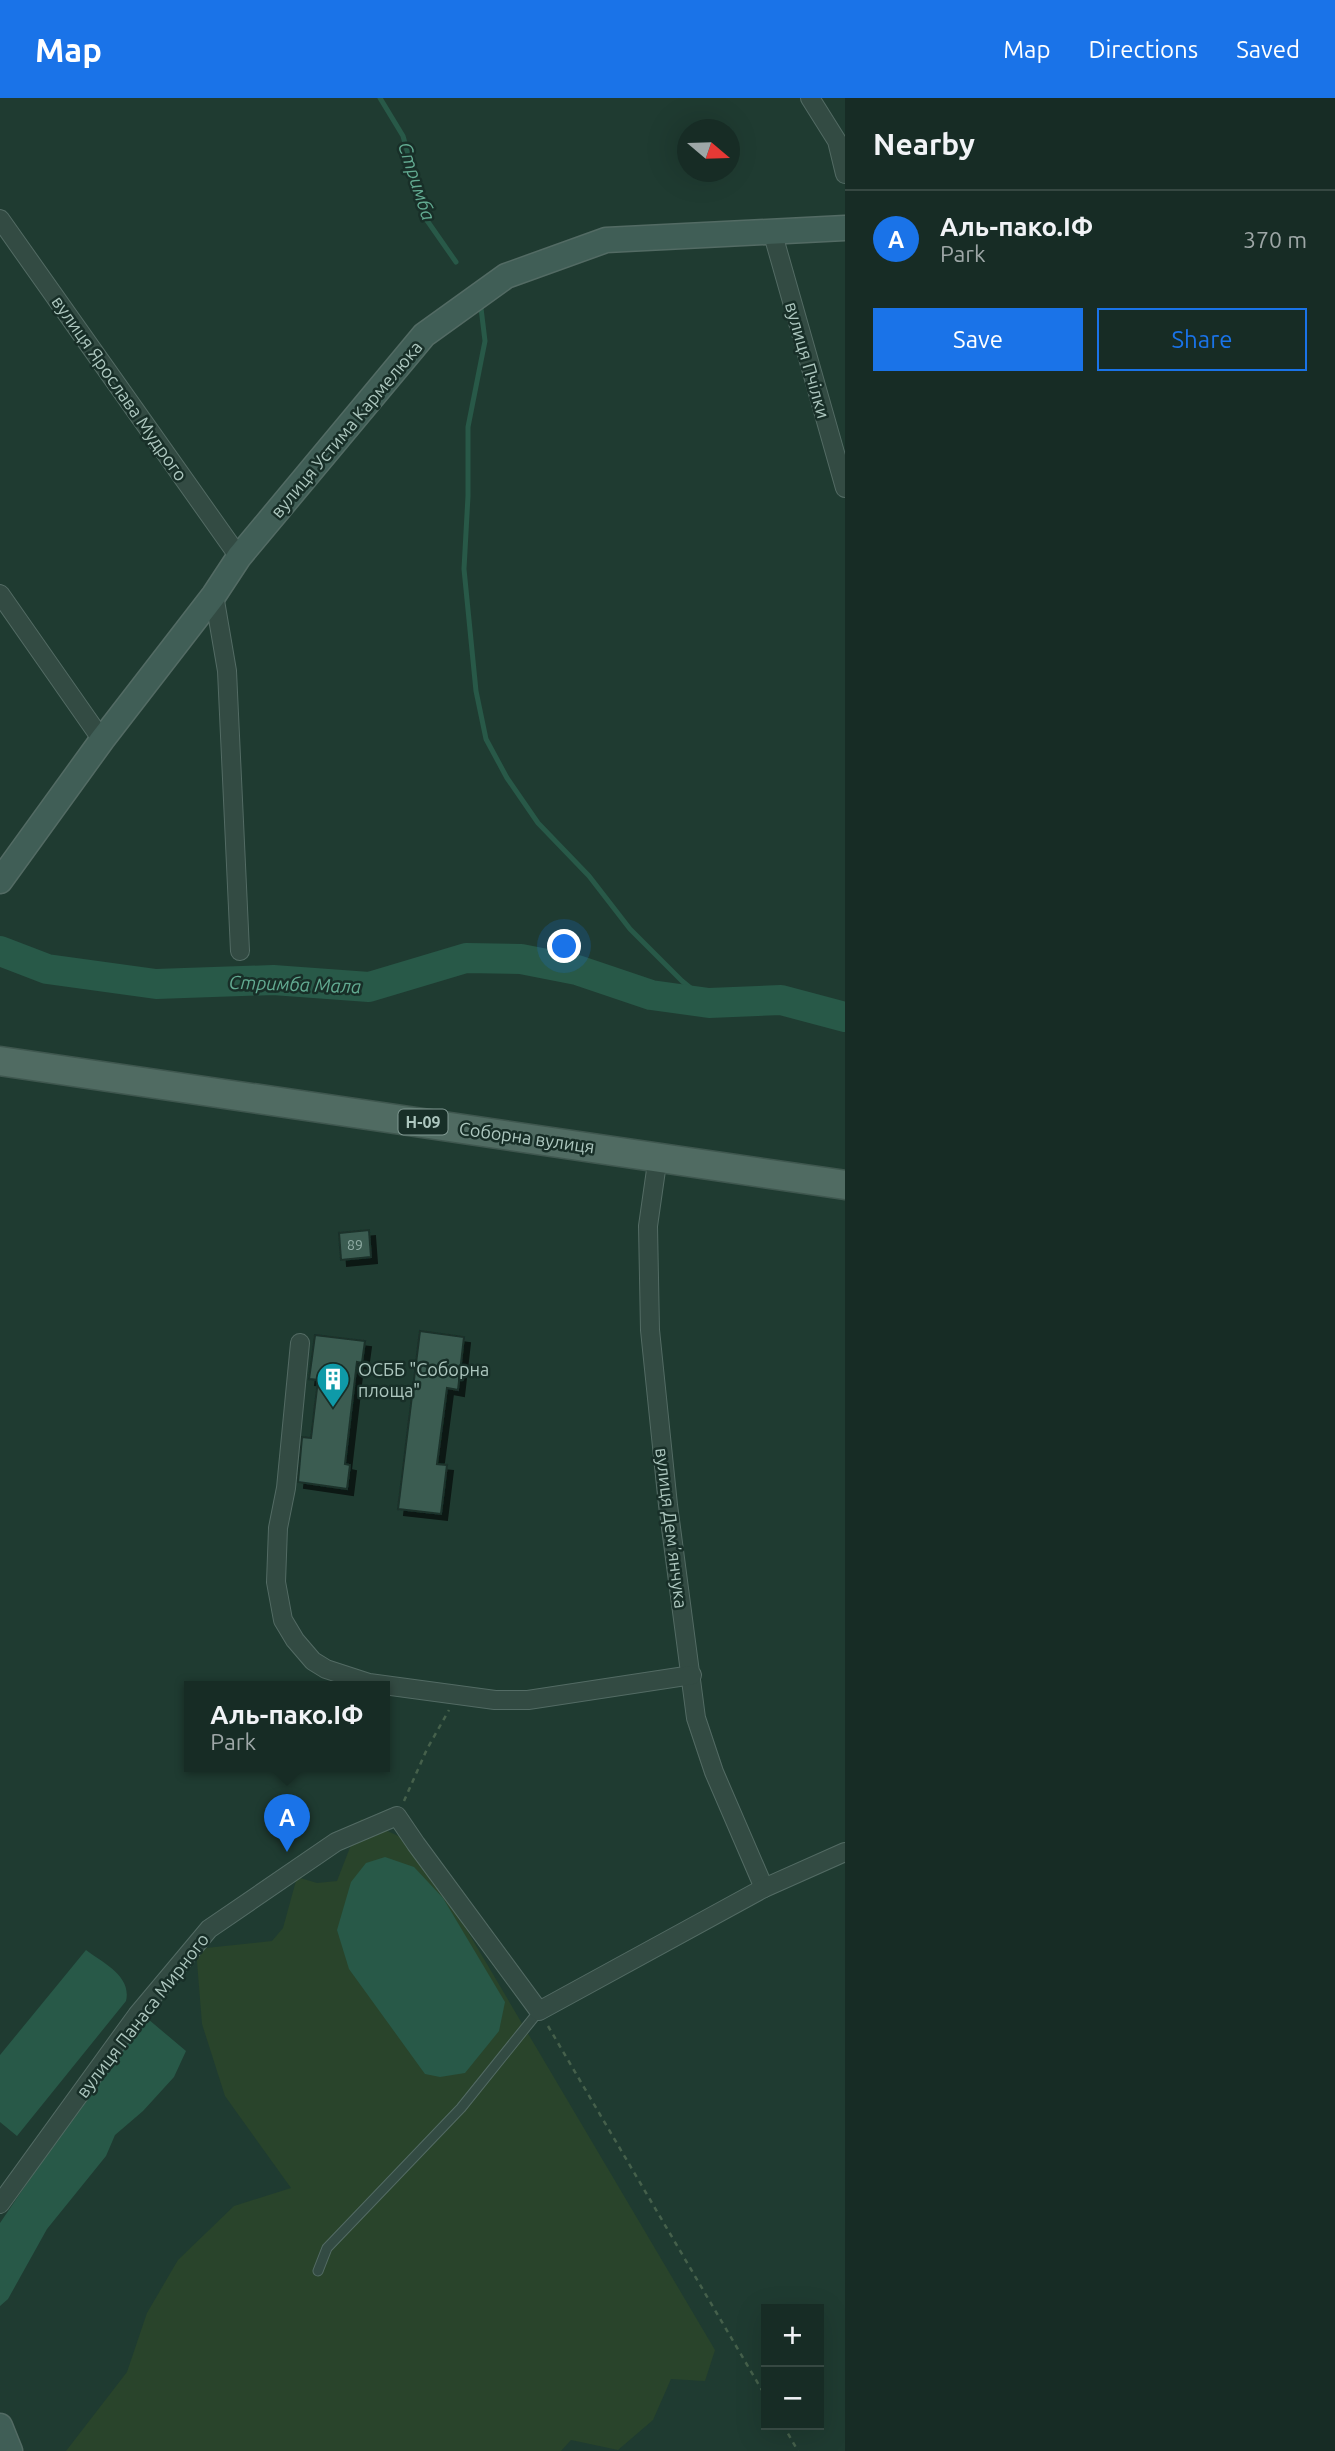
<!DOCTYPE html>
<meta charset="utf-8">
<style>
body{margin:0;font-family:Ubuntu,sans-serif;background:#20342d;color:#f1f3f6}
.controls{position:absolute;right:21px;bottom:21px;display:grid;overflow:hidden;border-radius:0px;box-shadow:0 7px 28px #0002}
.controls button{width:63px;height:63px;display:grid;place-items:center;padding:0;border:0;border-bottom:2px solid #364842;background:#172c25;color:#f1f3f6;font:35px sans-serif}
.compass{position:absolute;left:677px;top:21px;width:63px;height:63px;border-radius:50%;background:#172c25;box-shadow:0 7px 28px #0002;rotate:109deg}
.you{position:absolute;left:565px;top:849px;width:24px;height:24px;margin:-18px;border:5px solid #fff;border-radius:50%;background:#1a73e8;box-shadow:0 0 0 10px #1a73e833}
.badge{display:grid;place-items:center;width:46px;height:46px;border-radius:50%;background:#1a73e8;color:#fff;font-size:23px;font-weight:700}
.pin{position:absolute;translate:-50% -58px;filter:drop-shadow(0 2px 4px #0008)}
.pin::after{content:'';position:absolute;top:37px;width:24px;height:21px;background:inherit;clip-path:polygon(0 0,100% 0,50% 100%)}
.popup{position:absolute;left:184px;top:1583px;width:206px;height:91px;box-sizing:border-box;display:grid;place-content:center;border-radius:0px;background:#172c25;filter:drop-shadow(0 2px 5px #0005);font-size:23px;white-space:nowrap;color:#9ea7a7}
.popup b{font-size:26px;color:#f1f3f6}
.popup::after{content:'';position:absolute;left:50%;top:100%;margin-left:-14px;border:14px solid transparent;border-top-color:#172c25}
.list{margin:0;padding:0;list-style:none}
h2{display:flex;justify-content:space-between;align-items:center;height:91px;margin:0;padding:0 28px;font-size:30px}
h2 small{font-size:23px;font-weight:400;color:#9ea7a7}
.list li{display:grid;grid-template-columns:46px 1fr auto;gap:21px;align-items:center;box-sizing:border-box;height:98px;padding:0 28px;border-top:2px solid #364842}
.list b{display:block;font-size:26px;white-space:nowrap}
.list p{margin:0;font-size:23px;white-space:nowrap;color:#9ea7a7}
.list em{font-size:23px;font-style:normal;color:#9ea7a7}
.actions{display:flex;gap:14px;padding:21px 28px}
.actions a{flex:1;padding:16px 0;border:2px solid #1a73e8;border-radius:0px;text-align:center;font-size:24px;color:#1a73e8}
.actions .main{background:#1a73e8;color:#fff}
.map{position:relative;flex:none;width:845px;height:2353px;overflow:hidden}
header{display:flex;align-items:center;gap:42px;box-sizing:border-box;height:98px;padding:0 35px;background:#1a73e8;color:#fff}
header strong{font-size:33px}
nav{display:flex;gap:38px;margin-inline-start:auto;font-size:24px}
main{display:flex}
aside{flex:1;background:#172c25}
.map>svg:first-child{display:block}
.green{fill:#29442b}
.water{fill:#285948}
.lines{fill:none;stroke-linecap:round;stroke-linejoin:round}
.stream{stroke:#285948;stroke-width:5}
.river{stroke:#285948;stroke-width:30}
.building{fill:#3a5b51;stroke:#1a312a;stroke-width:2;filter:url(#shadow)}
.lane-casing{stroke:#536b64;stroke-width:11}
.street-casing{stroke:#536b64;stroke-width:20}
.secondary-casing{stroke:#536b64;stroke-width:27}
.primary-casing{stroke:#3f574f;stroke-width:31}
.path{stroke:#45604b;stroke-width:2.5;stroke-dasharray:5 5;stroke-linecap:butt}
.lane{stroke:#334b43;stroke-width:9}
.street{stroke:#334b43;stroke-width:18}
.secondary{stroke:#405e56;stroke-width:24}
.primary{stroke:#506b62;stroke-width:28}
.labels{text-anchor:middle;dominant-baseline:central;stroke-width:5;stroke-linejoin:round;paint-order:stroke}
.number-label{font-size:14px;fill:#90aca4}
.shield{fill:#182f28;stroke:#809992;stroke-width:2}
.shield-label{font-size:16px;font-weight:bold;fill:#adc7bf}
.street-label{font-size:18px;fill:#adc7bf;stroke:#182f28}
.poi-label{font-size:18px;fill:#adc7bf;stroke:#182f28;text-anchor:start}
.water-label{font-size:19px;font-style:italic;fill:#62aa91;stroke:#182f28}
</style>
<header>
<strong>Map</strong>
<nav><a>Map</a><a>Directions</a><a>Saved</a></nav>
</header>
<main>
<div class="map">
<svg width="845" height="2353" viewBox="0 0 845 2353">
<defs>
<filter id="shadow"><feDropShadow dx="6" dy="6" stdDeviation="0" flood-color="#0009"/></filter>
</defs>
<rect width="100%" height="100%" fill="#1f3b31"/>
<polygon class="green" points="361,1721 416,1746 715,2252 705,2283 671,2281 653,2322 618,2352 571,2342 561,2353 66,2353 127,2274 147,2215 178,2162 234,2108 291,2090 225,1998 202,1926 196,1851 272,1843 283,1830 297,1779 317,1785 337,1783"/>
<g class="water">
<polygon points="385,1759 414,1769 443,1800 505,1904 499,1933 465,1975 440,1979 425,1976 349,1871 337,1832 351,1784 366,1765"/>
<path d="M86 1852C103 1865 132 1878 126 1903L17 2038 0 2024V1957Z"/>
<polygon points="142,1916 186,1953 174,1979 143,2013 115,2037 106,2058 47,2131 8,2201 0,2208 0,2125"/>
</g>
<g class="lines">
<g class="stream">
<polyline points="380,0 403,38 426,121 456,164"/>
<polyline points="481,210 485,243 468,329 468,398 464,471 476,593 486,641 507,680 538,725 589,778 630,831 682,883 709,905"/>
</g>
<polyline class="river" points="0,853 47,871 156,886 273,882 369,889 466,860 521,861 577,872 651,897 709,905 781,902 845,919"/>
</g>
<g class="building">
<polygon points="369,1132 371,1159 341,1162 339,1135"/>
<polygon points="420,1233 464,1239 458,1292 447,1290 437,1366 447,1367 441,1416 398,1411"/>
<polygon points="315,1237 365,1243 362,1265 357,1264 345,1366 350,1367 347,1391 298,1384 302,1339 311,1340 318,1282 309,1281"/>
</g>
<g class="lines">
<defs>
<polyline id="lane" points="318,2173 327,2150 461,2010 539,1913"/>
<g id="street">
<polyline points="810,0 837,43 845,76"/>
<polyline points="0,121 239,459"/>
<polyline points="772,133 845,390"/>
<polyline points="0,496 102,642"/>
<polyline points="214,497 227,573 240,853"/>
<polyline points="658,1058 648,1128 650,1232 668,1407 696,1620 714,1674 764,1790"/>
<polyline points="300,1245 286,1390 278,1430 276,1484 283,1522 295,1542 313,1563 326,1571 369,1585 495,1602 528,1602 692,1577"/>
<polyline points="0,2106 137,1917 209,1831 336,1744 397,1718 416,1746 539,1913 764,1790 845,1754"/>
</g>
<g id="secondary">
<polyline points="0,783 102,642 214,497 239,459 424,237 506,178 606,142 845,130"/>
<polyline points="0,2328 10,2353"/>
</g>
<polyline id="primary" points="0,963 845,1087"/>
</defs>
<use href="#lane" class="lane-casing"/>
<use href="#street" class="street-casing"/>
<use href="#secondary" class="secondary-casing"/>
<use href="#primary" class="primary-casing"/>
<g class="path">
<polyline points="404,1703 427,1651 449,1612"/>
<polyline points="548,1928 766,2299"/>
<polyline points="783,2327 798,2353"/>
</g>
<use href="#lane" class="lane"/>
<use href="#street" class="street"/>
<use href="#secondary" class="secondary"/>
<use href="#primary" class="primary"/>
</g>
<defs>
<symbol id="building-pin" viewBox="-11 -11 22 30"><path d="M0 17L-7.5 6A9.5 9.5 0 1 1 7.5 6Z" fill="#0f9aa8" stroke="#182f28"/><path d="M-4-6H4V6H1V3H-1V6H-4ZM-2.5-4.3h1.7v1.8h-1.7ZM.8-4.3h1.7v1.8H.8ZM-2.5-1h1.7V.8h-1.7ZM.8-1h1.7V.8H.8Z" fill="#fff"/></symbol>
</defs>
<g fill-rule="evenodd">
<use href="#building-pin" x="314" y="1262" width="38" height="52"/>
</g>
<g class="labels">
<g class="number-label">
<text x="355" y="1147">89</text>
</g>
<rect class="shield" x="398.5" y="1011.5" width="49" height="25" rx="5"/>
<g class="shield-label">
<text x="423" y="1024">Н-09</text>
</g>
<g class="street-label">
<text transform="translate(808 262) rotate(74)">вулиця Пчілки</text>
<text transform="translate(120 290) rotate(55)">вулиця Ярослава Мудрого</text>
<text transform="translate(346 331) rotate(-50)">вулиця Устима Кармелюка</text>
<text transform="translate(527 1039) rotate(8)">Соборна вулиця</text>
<text transform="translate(672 1430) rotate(83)">вулиця Демʼянчука</text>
<text transform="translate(142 1917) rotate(-52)">вулиця Панаса Мирного</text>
</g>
<g class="poi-label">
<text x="358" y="1271">ОСББ "Соборна<tspan x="358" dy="21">площа"</tspan></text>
</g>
<g class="water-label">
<text transform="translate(417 83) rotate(72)">Стримба</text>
<text transform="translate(295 886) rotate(2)">Стримба Мала</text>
</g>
</g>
</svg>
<div class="controls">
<button>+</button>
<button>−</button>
</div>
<svg class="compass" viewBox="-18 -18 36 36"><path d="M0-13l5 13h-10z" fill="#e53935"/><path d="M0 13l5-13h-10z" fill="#9ea7a7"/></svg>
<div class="you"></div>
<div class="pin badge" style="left:287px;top:1754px">A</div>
<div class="popup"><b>Аль-пако.ІФ</b>Park</div>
</div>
<aside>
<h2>Nearby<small></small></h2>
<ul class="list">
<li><span class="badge">A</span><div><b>Аль-пако.ІФ</b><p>Park</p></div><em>370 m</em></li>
</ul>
<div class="actions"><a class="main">Save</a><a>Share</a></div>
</aside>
</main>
